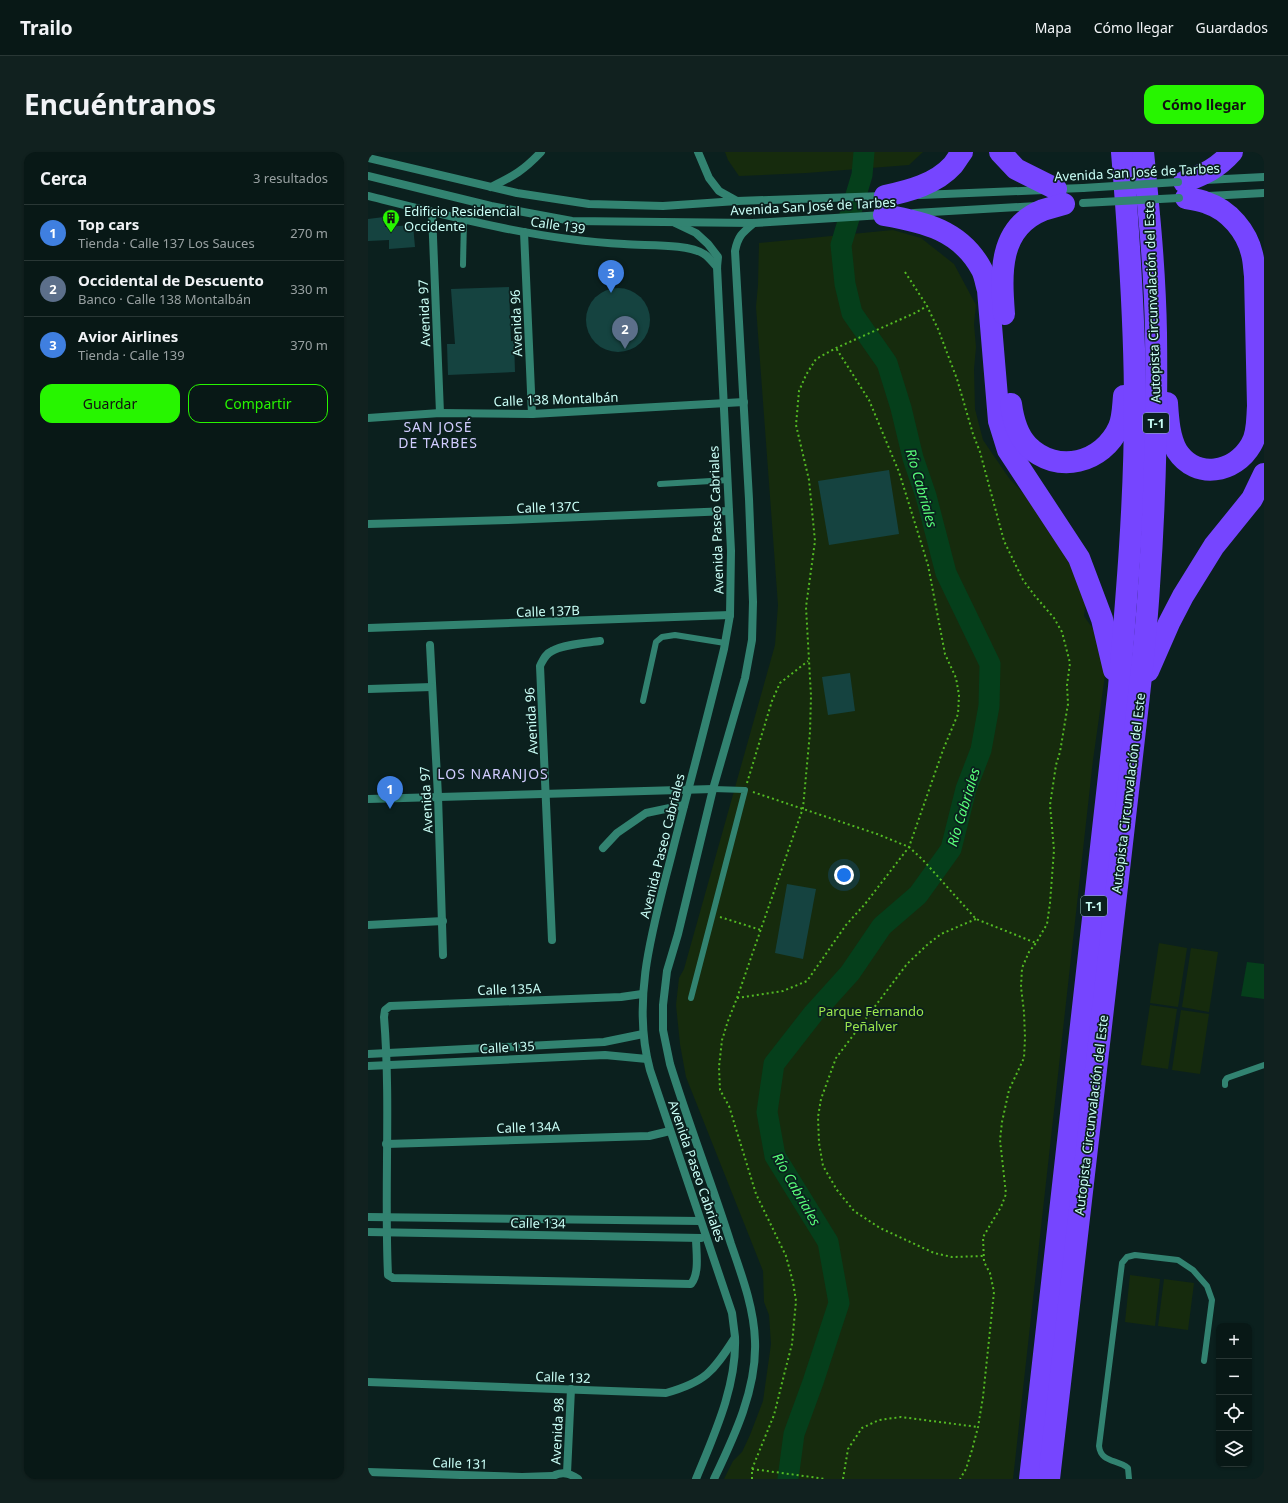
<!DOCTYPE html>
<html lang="es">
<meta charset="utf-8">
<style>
body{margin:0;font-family:"Noto Sans",sans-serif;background:#11211f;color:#f1f3f6}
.controls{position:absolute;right:12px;bottom:12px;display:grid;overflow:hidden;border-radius:8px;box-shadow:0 1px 3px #0004}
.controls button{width:36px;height:36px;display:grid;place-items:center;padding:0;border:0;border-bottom:1px solid #293735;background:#081816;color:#f1f3f6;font:20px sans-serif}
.you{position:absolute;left:476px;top:723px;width:14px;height:14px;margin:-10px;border:3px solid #fff;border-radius:50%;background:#1a73e8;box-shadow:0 0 0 6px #1a73e833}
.badge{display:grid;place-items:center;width:26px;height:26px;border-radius:50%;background:#27f500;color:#fff;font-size:13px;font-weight:700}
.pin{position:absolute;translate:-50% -33px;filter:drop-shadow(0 1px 2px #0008)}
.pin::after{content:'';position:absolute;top:21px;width:14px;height:12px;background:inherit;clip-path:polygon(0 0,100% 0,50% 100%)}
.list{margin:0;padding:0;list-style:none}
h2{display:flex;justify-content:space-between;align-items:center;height:52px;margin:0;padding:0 16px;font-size:17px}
h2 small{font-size:13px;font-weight:400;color:#98a0a1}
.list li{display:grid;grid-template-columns:26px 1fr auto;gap:12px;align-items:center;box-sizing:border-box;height:56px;padding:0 16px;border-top:1px solid #293735}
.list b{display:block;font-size:15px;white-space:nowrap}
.list p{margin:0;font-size:13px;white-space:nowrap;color:#98a0a1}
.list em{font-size:13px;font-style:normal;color:#98a0a1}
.actions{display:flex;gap:8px;padding:12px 16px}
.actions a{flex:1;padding:9px 0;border:1px solid #27f500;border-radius:12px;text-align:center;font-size:14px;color:#27f500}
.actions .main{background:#27f500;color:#111}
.icon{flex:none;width:22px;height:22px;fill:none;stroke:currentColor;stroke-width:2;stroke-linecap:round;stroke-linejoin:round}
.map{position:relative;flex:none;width:896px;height:1327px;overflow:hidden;border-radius:12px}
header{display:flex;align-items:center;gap:24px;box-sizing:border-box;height:56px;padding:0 20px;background:#081816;border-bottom:1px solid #293735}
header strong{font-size:19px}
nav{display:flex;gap:22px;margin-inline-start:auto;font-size:14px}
.intro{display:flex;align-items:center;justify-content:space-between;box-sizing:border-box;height:96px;padding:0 24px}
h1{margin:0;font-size:28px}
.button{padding:10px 18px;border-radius:12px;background:#27f500;color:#111;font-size:14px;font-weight:700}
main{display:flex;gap:24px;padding:0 24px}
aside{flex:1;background:#081816;border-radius:12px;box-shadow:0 1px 3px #0004}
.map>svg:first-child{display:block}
.green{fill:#162b0d}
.water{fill:#053f1b}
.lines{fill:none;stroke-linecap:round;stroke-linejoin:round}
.river{stroke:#053f1b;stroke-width:21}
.building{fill:#154340}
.path{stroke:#53ba23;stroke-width:2;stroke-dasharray:2 3;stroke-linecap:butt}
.service{stroke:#328371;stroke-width:6}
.minor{stroke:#328371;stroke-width:8}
.tertiary{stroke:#328371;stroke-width:8}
.motorway{stroke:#7645ff;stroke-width:22}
.tertiary-bridge{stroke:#328371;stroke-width:8}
.labels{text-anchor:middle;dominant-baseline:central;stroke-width:3.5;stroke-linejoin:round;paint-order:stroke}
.shield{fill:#0b201e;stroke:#91bcb6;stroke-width:1}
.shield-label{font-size:12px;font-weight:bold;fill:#cafff7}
.street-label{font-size:13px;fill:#cafff7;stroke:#0b201e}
.poi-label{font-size:13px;fill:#cafff7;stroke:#0b201e;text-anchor:start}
.park-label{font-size:13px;fill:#9ce84d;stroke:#0b201e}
.neighbourhood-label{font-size:14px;letter-spacing:1px;fill:#d1ccff;stroke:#0b201e}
.water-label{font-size:14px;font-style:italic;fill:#58ff7a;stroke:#0b201e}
</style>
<header>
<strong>Trailo</strong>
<nav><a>Mapa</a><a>Cómo llegar</a><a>Guardados</a></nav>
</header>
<div class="intro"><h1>Encuéntranos</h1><a class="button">Cómo llegar</a></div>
<main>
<aside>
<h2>Cerca<small>3 resultados</small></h2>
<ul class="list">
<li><span class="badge" style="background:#3f7fe0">1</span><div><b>Top cars</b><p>Tienda · Calle 137 Los Sauces</p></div><em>270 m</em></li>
<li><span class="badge" style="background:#5c6f8a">2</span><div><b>Occidental de Descuento</b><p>Banco · Calle 138 Montalbán</p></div><em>330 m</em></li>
<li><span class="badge" style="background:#3f7fe0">3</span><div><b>Avior Airlines</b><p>Tienda · Calle 139</p></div><em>370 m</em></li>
</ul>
<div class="actions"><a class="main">Guardar</a><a>Compartir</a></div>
</aside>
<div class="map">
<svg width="896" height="1327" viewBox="0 0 896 1327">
<rect width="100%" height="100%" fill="#0b201e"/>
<g class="green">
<polygon points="357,0 555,0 541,13 438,21 371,24 360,8"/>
<polygon points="525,78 553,86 586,112 608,153 606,172 608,195 606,217 607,257 615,288 641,326 677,365 719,442 716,464 737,494 738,516 725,608 645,1327 356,1327 365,1309 374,1300 382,1283 395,1249 403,1192 401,1163 396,1150 395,1119 318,925 312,892 308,853 311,826 316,817 407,493 410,453 388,155 390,133 391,91"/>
<polygon points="791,791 819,796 810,855 782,851"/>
<polygon points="823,796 850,800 841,860 814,855"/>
<polygon points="782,853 809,857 800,917 773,913"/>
<polygon points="813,858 841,862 832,922 804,918"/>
<polygon points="762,1123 792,1127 787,1174 757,1170"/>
<polygon points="796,1127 826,1131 820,1178 790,1174"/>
</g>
<polygon class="water" points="879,810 896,812 896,847 873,844"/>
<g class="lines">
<polyline class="river" points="420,1327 426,1282 445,1230 471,1151 460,1090 407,1004 399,960 406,912 445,862 482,821 514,774 550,743 583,697 598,637 613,598 621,554 622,512 578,421 558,344 545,306 533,256 519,211 484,161 477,132 473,93 494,23 496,0"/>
</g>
<g class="building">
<polygon points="16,65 17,75 45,73 47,95 21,97 21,88 0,89 0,67"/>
<polygon points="141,135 143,189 146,189 147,220 80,223 79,192 87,192 83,137"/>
<circle cx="250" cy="168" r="32"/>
<polygon points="521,318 531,382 461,393 450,329"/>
<polygon points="482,521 487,559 460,563 454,525"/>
<polygon points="419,732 448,737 435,807 407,801"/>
</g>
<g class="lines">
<g class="path">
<polyline points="537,120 559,154"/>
<polyline points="379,631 404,549 412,531 440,509"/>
<polyline points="385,640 509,682 541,695 555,708 608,767 668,791"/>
<polyline points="352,765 393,778"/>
<polyline points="608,767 573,782 559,793 539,812 468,906 453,947 450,965 451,991 455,1014 469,1038 486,1059 512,1076 566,1101 584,1105 615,1104"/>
<polyline points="369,846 435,656 442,580 443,544 438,455 447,389 441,328 428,273 431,239 438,223 448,207 468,196 547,161 559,154 570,177 589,227 605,282 612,300 636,389 655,428 667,444 686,466 694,480 702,511 699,533 700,552 692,600 688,613 682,653 686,698 682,751 679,772 668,791 661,800 654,816 653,835 656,860 657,886 656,906 641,938 634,970 632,988 638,1042 633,1055 615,1085 616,1110 622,1121 626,1140 615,1245 610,1275 604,1298 598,1317 592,1327"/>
<polyline points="384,1317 458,1327"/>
<polyline points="384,1327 384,1317 406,1263 417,1219 424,1192 428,1149 425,1130 418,1104 388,1042 361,954 352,938 351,915 354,888 360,869 369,846 415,839 439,829 478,773 497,752 541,695 575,598 590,562 591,543 588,526 577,502 560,413 531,320 501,248 468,196"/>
<polyline points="475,1327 480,1297 494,1276 511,1268 533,1265 610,1275"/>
</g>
<g class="service">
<polyline points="95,113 96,67"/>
<polyline points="292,332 360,328"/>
<polyline points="275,549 288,490 294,485 307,483 357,491"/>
<polyline points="323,846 377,638 345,637"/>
<polyline points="857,933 857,929 859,926 896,913"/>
<path d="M761 1327 760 1316C749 1307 733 1311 731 1294L754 1111 759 1105 767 1103 810 1108 825 1118 839 1134 844 1148 836 1209"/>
</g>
<g class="minor">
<polyline points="330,0 341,26 351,39 369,49"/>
<path d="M123 35C146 24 156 18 173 0"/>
<path d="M0 44C84 65 169 88 256 92 276 94 320 91 336 102 341 105 345 111 349 115"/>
<polyline points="64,60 72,261"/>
<path d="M307 71 328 81 340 92 350 105 349 115 363 399 362 463 356 497C340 564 322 630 305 697 287 769 262 845 282 918L364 1161C365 1169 366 1177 367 1185 369 1234 346 1283 328 1327"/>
<polyline points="156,80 164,262"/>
<polyline points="0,266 72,261 164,262 376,250"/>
<polyline points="0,372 140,368 361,359"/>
<polyline points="0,476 362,463"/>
<polyline points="62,493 70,644 75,803"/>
<polyline points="0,537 64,535"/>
<polyline points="0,647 345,637"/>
<polyline points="235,696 249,681 278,661 316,653"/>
<polyline points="0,773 75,769"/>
<path d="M184 788 172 514C175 508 177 502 184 499 196 492 218 491 232 489"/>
<path d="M274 842 253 845 22 854 17 858 16 865C23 951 16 1037 20 1123L25 1126 323 1132C332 1121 328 1099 328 1086"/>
<polyline points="0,902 236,890 275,882"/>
<polyline points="0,914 237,903 279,907"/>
<polyline points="18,992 281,984 302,979"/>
<polyline points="0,1065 332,1069"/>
<polyline points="0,1080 333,1086"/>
<path d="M0 1230 298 1241C337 1230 345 1220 366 1187"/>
<polyline points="0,1320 154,1325 184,1324"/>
<polyline points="199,1321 203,1237"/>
<path d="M181 1327C190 1319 201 1320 210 1327"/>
<path d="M346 1327C366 1285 389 1237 387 1189 386 1156 374 1124 363 1092 344 1032 321 973 302 912L295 878V853L299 819 310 782 345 637 377 526 384 488 385 450 381 347 367 99C370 84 374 81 386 71"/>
</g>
<g class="tertiary">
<polyline points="0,6 149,41 221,52 295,54 369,49 516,44"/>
<polyline points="0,24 123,54 204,69 386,71 515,63"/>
<polyline points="837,28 896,25"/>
<polyline points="689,37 715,36"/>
<polyline points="552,43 676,38"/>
<polyline points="840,44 896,41"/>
<polyline points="546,61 669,54"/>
</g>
<g class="motorway">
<polyline points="632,0 648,17 688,37"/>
<path d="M816 30C836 22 849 17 864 0"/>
<path d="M517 44C541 39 568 32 585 13 588 9 591 4 594 0"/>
<path d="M516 63C556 70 593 78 614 118 617 124 618 132 620 138L631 269 640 298 711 406 734 467 746 518"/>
<path d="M636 162C633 122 630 76 675 58 682 56 689 54 696 52"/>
<path d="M799 251C800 266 801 285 809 299 828 328 867 321 883 293 890 282 889 267 890 254L887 124C886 117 886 109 884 102 879 80 861 58 839 51 832 48 825 47 818 46"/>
<path d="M643 252C645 267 649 283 660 294 689 323 735 311 751 275 755 266 755 254 756 244"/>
<polyline points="780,519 801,471 815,444 846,394 884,347 896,322"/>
<path d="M662 1327 751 535C759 442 767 348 767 254 767 169 761 85 754 0"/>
<path d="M681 1327 771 543C775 506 779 470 781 434 787 350 789 265 788 181 787 120 781 60 775 0"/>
</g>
<g class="tertiary-bridge">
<polyline points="715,36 810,30"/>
<polyline points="715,51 811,46"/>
</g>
</g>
<defs>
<symbol id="building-pin" viewBox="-11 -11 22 30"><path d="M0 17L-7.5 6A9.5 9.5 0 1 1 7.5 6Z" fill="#27f500" stroke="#0b201e"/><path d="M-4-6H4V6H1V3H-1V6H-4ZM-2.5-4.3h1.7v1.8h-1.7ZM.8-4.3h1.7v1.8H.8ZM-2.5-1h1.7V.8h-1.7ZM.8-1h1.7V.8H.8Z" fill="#111"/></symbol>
</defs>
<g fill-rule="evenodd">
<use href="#building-pin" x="13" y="56" width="20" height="27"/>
</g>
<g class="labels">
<g class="shield">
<rect x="775" y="261" width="26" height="20" rx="3"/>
<rect x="713" y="744" width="26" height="20" rx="3"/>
</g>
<g class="shield-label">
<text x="788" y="271">T-1</text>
<text x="726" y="754">T-1</text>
</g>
<g class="street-label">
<text transform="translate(769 20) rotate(-3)">Avenida San José de Tarbes</text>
<text transform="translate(445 54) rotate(-3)">Avenida San José de Tarbes</text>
<text transform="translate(190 73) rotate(8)">Calle 139</text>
<text transform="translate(784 150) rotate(-92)">Autopista Circunvalación del Este</text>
<text transform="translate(56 161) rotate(-92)">Avenida 97</text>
<text transform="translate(148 171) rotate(-92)">Avenida 96</text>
<text transform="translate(188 247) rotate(-2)">Calle 138 Montalbán</text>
<text transform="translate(180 355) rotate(-2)">Calle 137C</text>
<text transform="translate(348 368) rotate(-92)">Avenida Paseo Cabriales</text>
<text transform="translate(180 459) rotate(-2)">Calle 137B</text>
<text transform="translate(163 569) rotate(-93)">Avenida 96</text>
<text transform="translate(760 641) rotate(-83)">Autopista Circunvalación del Este</text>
<text transform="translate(58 648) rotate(-93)">Avenida 97</text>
<text transform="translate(294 694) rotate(-76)">Avenida Paseo Cabriales</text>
<text transform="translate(141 837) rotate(-2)">Calle 135A</text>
<text transform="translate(139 895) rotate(-3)">Calle 135</text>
<text transform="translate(723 963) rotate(-83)">Autopista Circunvalación del Este</text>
<text transform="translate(160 975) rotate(-2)">Calle 134A</text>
<text transform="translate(329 1019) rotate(71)">Avenida Paseo Cabriales</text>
<text transform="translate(170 1071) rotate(1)">Calle 134</text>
<text transform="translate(195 1225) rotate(2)">Calle 132</text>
<text transform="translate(189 1279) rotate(-87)">Avenida 98</text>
<text transform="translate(92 1311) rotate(2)">Calle 131</text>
</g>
<g class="poi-label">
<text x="36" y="59">Edificio Residencial<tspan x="36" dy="15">Occidente</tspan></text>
</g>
<g class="park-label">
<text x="503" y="859">Parque Fernando<tspan x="503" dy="15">Peñalver</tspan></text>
</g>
<g class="neighbourhood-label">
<text x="70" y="274">SAN JOSÉ<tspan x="70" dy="16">DE TARBES</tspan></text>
<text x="125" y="621">LOS NARANJOS</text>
</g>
<g class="water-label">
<text transform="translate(554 336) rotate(74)">Río Cabriales</text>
<text transform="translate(595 655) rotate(-73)">Río Cabriales</text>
<text transform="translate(429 1037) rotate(60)">Río Cabriales</text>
</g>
</g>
</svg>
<div class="controls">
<button>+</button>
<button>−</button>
<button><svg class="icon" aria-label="locate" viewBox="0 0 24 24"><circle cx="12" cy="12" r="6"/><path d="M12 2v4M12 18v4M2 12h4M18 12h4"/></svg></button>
<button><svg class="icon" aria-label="layers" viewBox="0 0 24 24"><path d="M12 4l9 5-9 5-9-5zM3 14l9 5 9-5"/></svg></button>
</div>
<div class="you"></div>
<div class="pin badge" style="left:22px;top:657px;background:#3f7fe0">1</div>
<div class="pin badge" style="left:257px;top:197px;background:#5c6f8a">2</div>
<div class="pin badge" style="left:243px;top:141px;background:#3f7fe0">3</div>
</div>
</main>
